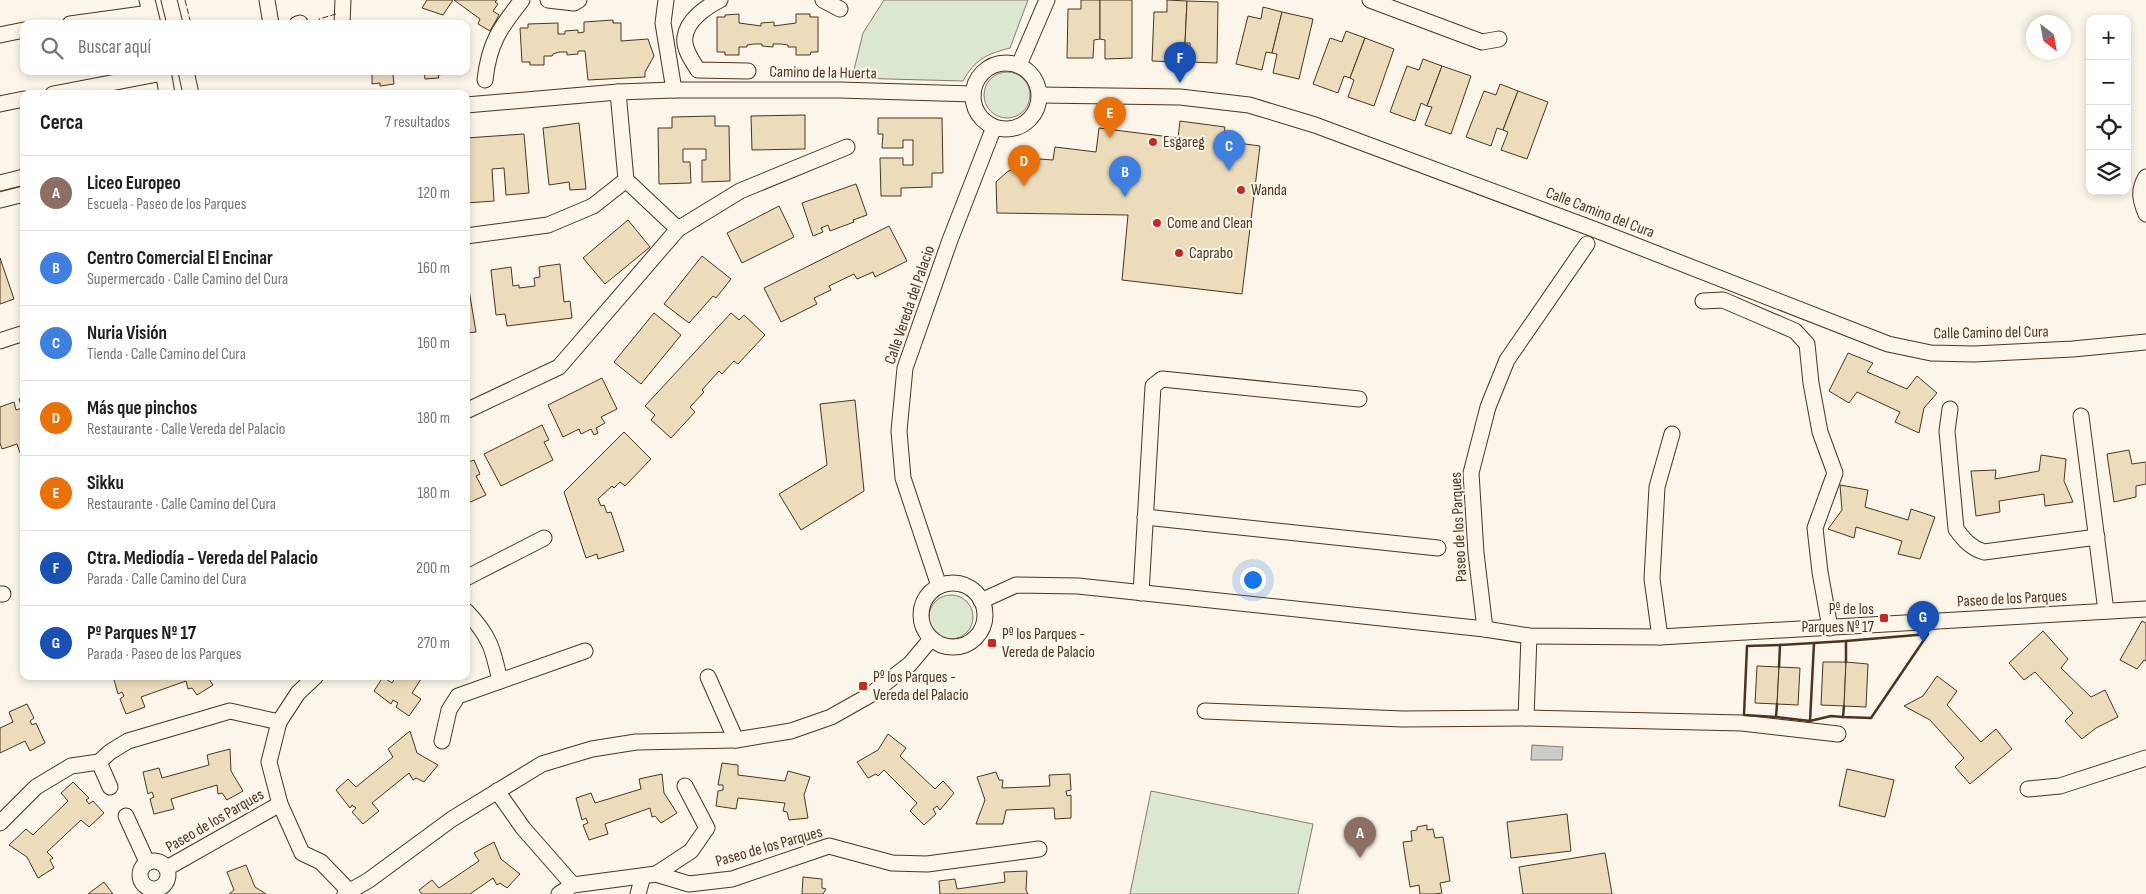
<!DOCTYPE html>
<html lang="es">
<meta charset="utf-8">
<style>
body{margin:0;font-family:"Sofia Sans Condensed",sans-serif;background:#f6f6f6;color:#202124}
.controls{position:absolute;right:15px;top:15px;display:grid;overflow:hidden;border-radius:10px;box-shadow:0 2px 8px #0003}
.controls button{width:45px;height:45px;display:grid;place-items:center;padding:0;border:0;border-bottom:1px solid #e0e0e0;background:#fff;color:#202124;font:25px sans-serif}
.compass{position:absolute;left:2026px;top:15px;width:45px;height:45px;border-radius:50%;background:#fff;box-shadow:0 2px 8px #0003;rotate:149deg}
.you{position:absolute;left:1252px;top:579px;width:18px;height:18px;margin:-12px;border:4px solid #fff;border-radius:50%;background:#1a73e8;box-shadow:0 0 0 8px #1a73e833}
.badge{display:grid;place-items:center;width:32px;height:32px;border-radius:50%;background:#c62828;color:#fff;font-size:16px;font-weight:700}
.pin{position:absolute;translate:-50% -41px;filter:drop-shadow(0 1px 2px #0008)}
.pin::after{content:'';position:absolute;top:26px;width:18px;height:15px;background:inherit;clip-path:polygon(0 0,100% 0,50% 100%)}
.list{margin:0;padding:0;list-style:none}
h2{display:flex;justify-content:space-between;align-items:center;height:65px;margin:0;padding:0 20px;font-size:21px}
h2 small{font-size:16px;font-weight:400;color:#757577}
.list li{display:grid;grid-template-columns:32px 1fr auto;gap:15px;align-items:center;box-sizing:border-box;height:75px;padding:0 20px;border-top:1px solid #e0e0e0}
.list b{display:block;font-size:19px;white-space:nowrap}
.list p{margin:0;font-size:16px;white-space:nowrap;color:#757577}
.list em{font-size:16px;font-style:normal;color:#757577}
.icon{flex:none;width:28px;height:28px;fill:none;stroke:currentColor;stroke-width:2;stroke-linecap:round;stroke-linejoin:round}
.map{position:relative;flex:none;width:2146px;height:894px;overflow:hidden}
.search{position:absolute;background:#fff;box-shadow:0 2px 8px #0003;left:20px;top:20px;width:450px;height:55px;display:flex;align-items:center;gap:12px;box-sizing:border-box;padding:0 18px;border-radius:10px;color:#757577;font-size:19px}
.panel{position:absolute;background:#fff;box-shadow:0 2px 8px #0003;left:20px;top:90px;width:450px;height:590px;border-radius:10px}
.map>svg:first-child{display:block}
.green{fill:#dce7d0;stroke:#887966}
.water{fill:#c9cecd;stroke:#887966}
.building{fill:#ecdcbc;stroke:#4a3520}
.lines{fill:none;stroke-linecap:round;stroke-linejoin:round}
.street-casing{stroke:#4a3520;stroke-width:17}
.street{stroke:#fbf6e9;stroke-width:15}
.fence{stroke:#4a3520;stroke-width:1;stroke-dasharray:6 2.5;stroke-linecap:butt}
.wall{stroke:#4a3520;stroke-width:2.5}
.poi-dot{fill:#c62828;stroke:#fbf6e9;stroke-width:2}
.labels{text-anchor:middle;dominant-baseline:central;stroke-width:4;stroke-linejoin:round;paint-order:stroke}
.street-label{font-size:16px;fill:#4a3520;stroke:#fbf6e9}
.poi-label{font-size:16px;fill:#4a3520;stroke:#fbf6e9;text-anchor:start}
</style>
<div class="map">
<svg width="2146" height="894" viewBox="0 0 2146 894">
<rect width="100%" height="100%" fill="#fbf6e9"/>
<g class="green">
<path d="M884 0H1028L1010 48C987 54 975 59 963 81L852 78 863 33Z"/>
<circle cx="1007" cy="95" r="23"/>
<circle cx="951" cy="617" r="22"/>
<polygon points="1151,791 1313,824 1298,894 1130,894"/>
</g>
<polygon class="water" points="1532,745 1563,747 1562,760 1531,760"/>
<g class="building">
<polygon points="427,0 453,0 443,15 422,8"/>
<polygon points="454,0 497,0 495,2 498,4 493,11 499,15 490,31 478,24 480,19"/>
<polygon points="1081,0 1100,0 1100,39 1094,40 1093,58 1067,58 1068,9 1081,9"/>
<polygon points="1100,0 1132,0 1132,58 1105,59 1105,40 1100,39"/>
<polygon points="1167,0 1187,1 1185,43 1179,43 1178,62 1152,61 1154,12 1167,12"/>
<polygon points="1187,1 1218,2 1217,63 1190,62 1190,43 1185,43"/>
<polygon points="1263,7 1282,12 1272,53 1266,52 1262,70 1236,64 1248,16 1261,19"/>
<polygon points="1282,12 1313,19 1299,79 1273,73 1277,54 1272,53"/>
<polygon points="739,14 739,23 754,25 761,26 761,23 774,22 774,26 796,23 796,14 810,14 810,17 818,17 818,52 811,52 810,55 796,55 796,47 788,47 788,45 781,44 773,44 773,47 762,46 762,44 754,44 747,45 747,47 739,47 739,55 725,55 725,52 717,52 717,17 725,17 725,15"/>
<polygon points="613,20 613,23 621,23 621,41 648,39 654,56 645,72 645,77 588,80 585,51 578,51 578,54 567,55 567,52 559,52 553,54 552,56 544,56 544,65 530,65 530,62 522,62 520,28 528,28 528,24 558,23 558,34 565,34 565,31 578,30 578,33 584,32 584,22"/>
<polygon points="1346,31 1365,38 1350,78 1344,76 1338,93 1313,84 1330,38 1342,42"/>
<polygon points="1365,38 1394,49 1374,106 1348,97 1354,80 1350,78"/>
<polygon points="1423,59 1442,66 1427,106 1421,103 1415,121 1390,112 1407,66 1419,70"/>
<polygon points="1442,66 1471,76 1451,134 1425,125 1432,107 1427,106"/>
<polygon points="372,71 407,71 393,75 394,84 380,86 380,83 372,84"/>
<polygon points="424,71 445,71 446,74 438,75 439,78 425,79"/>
<polygon points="1500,84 1518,91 1503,130 1497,128 1491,146 1466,137 1484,91 1496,95"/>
<polygon points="1518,91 1548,102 1527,159 1501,150 1508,132 1503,130"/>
<polygon points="805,115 805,149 752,150 751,116"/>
<polygon points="715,116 715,126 729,126 730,181 702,182 702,160 706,160 706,149 683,149 683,162 690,162 691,183 659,184 658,128 672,128 672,117"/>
<polygon points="878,118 942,118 943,173 932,173 932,187 901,188 901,196 881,196 880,158 903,158 903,165 913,165 913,140 903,140 903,148 882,148 883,134 878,134"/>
<polygon points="1180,121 1225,127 1223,141 1260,146 1242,294 1122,280 1128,215 997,213 996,182 1007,172 1024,163 1039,159 1053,160 1055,147 1096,152 1099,128 1178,138"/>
<polygon points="579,123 586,189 570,190 569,182 549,185 543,128"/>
<polygon points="524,134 529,193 506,195 504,168 492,169 494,201 466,203 466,138"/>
<polygon points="856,184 867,215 853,220 854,222 830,231 828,225 821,228 823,232 813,236 802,203"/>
<polygon points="779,206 794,237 742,263 727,233"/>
<polygon points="628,220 650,247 605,284 583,258"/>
<polygon points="889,226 907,261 875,277 873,272 857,279 854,274 829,286 831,290 814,298 817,304 781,322 764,288"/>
<polygon points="702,256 731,279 716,298 713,296 689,323 664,304"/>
<polygon points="0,258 14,299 0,304"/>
<polygon points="560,264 564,302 570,301 572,318 507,326 505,314 496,315 491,270 511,267 513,286 519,285 519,288 535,286 534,278 540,277 539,267"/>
<polygon points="466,272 476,332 466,333"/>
<polygon points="654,313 681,335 641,384 614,362"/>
<polygon points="731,313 739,320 744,315 765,335 738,364 734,361 722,374 719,371 702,390 704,392 690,407 695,412 671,438 651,420 655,415 645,406"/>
<polygon points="1848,353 1873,363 1867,372 1907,389 1917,376 1937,393 1924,408 1919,433 1895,422 1900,412 1857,392 1849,403 1829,391"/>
<polygon points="602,378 617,409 601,417 605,423 596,428 598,433 594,435 591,429 581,434 579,429 563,437 548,405"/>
<polygon points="24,397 24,452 20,453 17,444 2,449 0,443 0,407 14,402 16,410 22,408 19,399"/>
<polygon points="855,400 864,491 801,530 779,494 827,465 820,404"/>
<polygon points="542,425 549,440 544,442 553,460 501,486 484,454"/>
<polygon points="624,432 651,459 625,486 620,482 614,488 612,486 598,499 601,506 604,505 607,513 611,512 624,551 598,559 597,554 586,558 564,492"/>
<polygon points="2129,450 2132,464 2146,462 2146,484 2136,486 2136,497 2114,502 2107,454"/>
<polygon points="2041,455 2066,459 2064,481 2073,502 2045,506 2044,494 1999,501 2000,512 1976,516 1971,471 1996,470 1995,479 2039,471"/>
<polygon points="474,460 480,474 476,476 486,495 466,504 466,463"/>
<polygon points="1840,485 1868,490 1865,507 1908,520 1911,509 1935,517 1920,559 1898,554 1902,541 1856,527 1854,538 1828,529 1842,510"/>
<polygon points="2142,621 2146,623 2146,661 2144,660 2137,669 2120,660"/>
<polygon points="2043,631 2068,659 2061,668 2091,697 2105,690 2118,717 2096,728 2082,739 2065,721 2073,713 2035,672 2024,680 2009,663"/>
<polygon points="1823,662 1846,662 1844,706 1821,705"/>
<polygon points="1846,662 1868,664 1866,707 1844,706"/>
<polygon points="1757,666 1779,667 1777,704 1755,703"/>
<polygon points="1779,667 1800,668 1798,705 1777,704"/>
<polygon points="113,676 207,676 213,685 197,695 192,688 188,689 186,681 141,697 145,707 126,714 120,699 124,696 122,692 118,694"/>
<polygon points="396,676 423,676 412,693 421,699 409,716 396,707 398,703 393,700 391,704 374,691 383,677 392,683"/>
<polygon points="1937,676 1957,691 1947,705 1981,742 1996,729 2012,749 1970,784 1955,767 1964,758 1930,720 1904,706 1923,696"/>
<polygon points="27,704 34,718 30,721 32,725 36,723 45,743 30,751 25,741 0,753 0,728 13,722 9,712"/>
<polygon points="410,731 417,753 438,765 424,782 416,778 413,780 409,773 372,803 379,811 363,824 352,812 356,808 352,805 350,808 336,790 348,779 356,787 393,757 388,749"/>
<polygon points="888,734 906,748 900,756 935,789 943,781 954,793 940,810 937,806 933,809 936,814 924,825 910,811 917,803 884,770 878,776 876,774 868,778 857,762 878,750"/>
<polygon points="230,749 231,771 243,791 227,800 222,793 218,794 217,785 171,799 174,809 154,814 150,799 154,797 152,792 148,794 143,772 159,768 162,778 209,765 207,755"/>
<polygon points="722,763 738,765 738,775 785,781 788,771 810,777 804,795 808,818 789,820 787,812 783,811 785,803 738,798 736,809 716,806 718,791 723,790 723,785 718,785"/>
<polygon points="1847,769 1894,780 1885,817 1839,806"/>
<polygon points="996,772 999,780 1003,780 1002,788 1050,786 1049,775 1070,774 1071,790 1066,791 1067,796 1071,795 1071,818 1055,819 1054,808 1006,810 1003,824 976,824 985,800 977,777"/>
<polygon points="662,774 664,793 677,813 661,823 655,816 652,817 650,808 605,824 608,834 589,840 583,825 588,823 586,818 582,820 576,798 591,793 595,803 641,789 639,779"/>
<polygon points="73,782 89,798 86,800 89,804 93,801 104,813 89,827 81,820 47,852 53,858 50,860 54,868 38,878 27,857 9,845 26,829 33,835 68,801 61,793"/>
<polygon points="1567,814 1571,851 1511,858 1507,822"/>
<polygon points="1427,825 1427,830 1433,829 1435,838 1443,837 1450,881 1440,883 1442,893 1435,894 1420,894 1419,885 1410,887 1403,842 1412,841 1411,831 1417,830 1417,827"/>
<polygon points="494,842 501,859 520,874 507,888 500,883 497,885 493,878 470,894 422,894 419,890 432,880 439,888 479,861 474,853"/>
<polygon points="1605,853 1612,894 1523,894 1519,867"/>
<polygon points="246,865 255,887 266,894 229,894 234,890 227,872"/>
<polygon points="1027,871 1026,890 1028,894 940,894 939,881 955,879 957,889 1005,882 1004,872"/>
<polygon points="803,877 822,879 822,888 826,889 823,894 802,894"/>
<polygon points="104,882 113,894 88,894"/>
</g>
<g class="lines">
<defs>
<g id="street">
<polyline points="147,0 153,24"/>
<polyline points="169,0 175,24"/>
<polyline points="267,0 271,24"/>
<polyline points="548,0 574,3 579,0"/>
<polyline points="666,0 663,23 674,90"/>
<path d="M720 0C706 7 687 20 685 37 683 48 692 61 698 70L748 71"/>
<polyline points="823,0 840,9"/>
<polyline points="1370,0 1482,42 1499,39"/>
<polyline points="70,24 150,13"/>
<polyline points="297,24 300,23"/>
<polyline points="342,24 343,0"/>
<polyline points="0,35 24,30"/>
<circle cx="1006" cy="96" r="33"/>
<polyline points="1019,65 1047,0"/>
<polyline points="163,71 167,94"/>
<polyline points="186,71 191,94"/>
<path d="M485 80C489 43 500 28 522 0"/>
<polyline points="53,94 163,73"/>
<polyline points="1040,95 1180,97 1249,105 1315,125 1596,230 1888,344 1931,353 1974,354 2073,349 2146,342"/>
<polyline points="0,104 24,99"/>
<polyline points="466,105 618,92 674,90 839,90 973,94"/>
<path d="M2146 177C2138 190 2140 200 2146 214"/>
<polyline points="626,180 678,229"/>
<polyline points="0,183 24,177"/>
<polyline points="0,200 24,194"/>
<polyline points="466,236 548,225 593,206 626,180 618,92"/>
<polyline points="1703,301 1723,300 1795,331 1807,344 1811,383 1820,432 1835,473 1815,528 1820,572 1830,628"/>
<polyline points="0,341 24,333"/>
<path d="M1950 409 1947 431 1956 529C1964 540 1971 548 1984 552L2097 537"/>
<polyline points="466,411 559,367 678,229 740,191 847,147"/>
<polyline points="2081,416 2106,611"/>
<polyline points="1145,517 1438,548"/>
<polyline points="466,578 544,538"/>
<circle cx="953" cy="615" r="32"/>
<polyline points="939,586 903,478 899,431 905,368 950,240 994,127"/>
<polyline points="1141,593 1153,386 1162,379 1359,399"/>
<polyline points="0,594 3,594"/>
<polyline points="981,601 1016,585 1078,586 1485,629 1529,636 1660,637 2146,609"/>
<path d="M466 611C490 636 493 649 500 681"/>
<polyline points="1485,629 1476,553 1471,473 1488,407 1507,360 1587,244"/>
<polyline points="1660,637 1652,579 1657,487 1672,434"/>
<polyline points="316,676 298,693 279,722 269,762 280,804 302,853 321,862 349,891"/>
<polyline points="708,677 736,740"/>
<polyline points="1205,711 1403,719 1526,718 1742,723 1838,734"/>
<polyline points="1526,718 1529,636"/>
<polyline points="442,741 449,710 458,696 585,651"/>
<polyline points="99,762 110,787"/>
<polyline points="2028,789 2060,786 2146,758"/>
<polyline points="497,791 523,828 573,885"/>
<polyline points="126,816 147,862"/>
<polyline points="0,823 36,787 71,766 99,762 110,752 128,741 230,711 279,722"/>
<circle cx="154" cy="875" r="14"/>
<polyline points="167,868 280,804"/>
<polyline points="656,874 689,884 732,879 829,846 892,863 927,864 1039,849"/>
<polyline points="345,894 369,880 452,819 542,764 592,749 636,742 736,740 791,731 831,717 870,695 910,664 931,639"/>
<polyline points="559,894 573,885 656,874 691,851 707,828 685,786"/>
<polyline points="638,894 643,876"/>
</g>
</defs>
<use href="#street" class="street-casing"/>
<use href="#street" class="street"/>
<g class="fence">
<polyline points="185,0 191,24"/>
<polyline points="319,24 319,19 336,14"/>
</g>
<g class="wall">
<polyline points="1779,667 1780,645 1814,643"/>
<polyline points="1777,704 1776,717 1810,721"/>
<polyline points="1844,706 1843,717 1871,718 1928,634 1846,641 1846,662"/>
<polyline points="1776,717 1744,715 1747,646 1780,645"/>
<polyline points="1843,717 1831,716 1810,721 1814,643 1846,641"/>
</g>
</g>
<g class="poi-dot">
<circle cx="1153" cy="142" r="5"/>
<circle cx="1241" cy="190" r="5"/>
<circle cx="1157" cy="223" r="5"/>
<circle cx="1179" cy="253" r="5"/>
<rect x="1879" y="613" width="10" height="10" rx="2.5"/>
<rect x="987" y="638" width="10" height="10" rx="2.5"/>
<rect x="858" y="681" width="10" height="10" rx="2.5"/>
</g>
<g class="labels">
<g class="street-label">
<text transform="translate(823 73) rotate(1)">Camino de la Huerta</text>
<text transform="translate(1600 213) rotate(21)">Calle Camino del Cura</text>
<text transform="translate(910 305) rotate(-71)">Calle Vereda del Palacio</text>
<text transform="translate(1991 333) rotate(-1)">Calle Camino del Cura</text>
<text transform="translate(1459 527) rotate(-93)">Paseo de los Parques</text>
<text transform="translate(2012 599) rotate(-3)">Paseo de los Parques</text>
<text transform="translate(215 821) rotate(-30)">Paseo de los Parques</text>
<text transform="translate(769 847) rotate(-16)">Paseo de los Parques</text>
</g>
<g class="poi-label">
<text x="1163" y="142">Esgareg</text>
<text x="1251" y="190">Wanda</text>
<text x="1167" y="223">Come and Clean</text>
<text x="1189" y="253">Caprabo</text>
<text x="1874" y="609" text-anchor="end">Pº de los<tspan x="1874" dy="18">Parques Nº 17</tspan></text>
<text x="1002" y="634">Pº los Parques -<tspan x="1002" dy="18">Vereda de Palacio</tspan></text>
<text x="873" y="677">Pº los Parques -<tspan x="873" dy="18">Vereda del Palacio</tspan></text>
</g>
</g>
</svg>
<div class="controls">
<button>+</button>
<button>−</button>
<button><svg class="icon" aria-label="locate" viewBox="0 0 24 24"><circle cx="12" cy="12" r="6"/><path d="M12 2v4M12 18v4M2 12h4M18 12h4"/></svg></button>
<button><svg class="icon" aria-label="layers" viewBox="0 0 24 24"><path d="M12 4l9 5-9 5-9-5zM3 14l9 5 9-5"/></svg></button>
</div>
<svg class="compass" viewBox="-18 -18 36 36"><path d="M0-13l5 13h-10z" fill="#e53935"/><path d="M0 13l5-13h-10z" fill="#757577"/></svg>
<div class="you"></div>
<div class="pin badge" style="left:1360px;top:858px;background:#8d6e63">A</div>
<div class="pin badge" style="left:1125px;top:197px;background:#3f7fe0">B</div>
<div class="pin badge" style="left:1229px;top:171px;background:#3f7fe0">C</div>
<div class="pin badge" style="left:1024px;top:186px;background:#e8710a">D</div>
<div class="pin badge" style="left:1110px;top:138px;background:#e8710a">E</div>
<div class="pin badge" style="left:1180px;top:83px;background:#1a4fb4">F</div>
<div class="pin badge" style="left:1923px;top:642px;background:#1a4fb4">G</div>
<div class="search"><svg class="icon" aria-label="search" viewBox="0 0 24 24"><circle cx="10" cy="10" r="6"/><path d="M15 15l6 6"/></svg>Buscar aquí</div>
<section class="panel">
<h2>Cerca<small>7 resultados</small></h2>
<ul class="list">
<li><span class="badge" style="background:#8d6e63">A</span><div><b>Liceo Europeo</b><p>Escuela · Paseo de los Parques</p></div><em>120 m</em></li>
<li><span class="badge" style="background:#3f7fe0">B</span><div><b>Centro Comercial El Encinar</b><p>Supermercado · Calle Camino del Cura</p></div><em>160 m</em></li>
<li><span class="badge" style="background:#3f7fe0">C</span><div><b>Nuria Visión</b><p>Tienda · Calle Camino del Cura</p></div><em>160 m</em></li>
<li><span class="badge" style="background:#e8710a">D</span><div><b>Más que pinchos</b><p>Restaurante · Calle Vereda del Palacio</p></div><em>180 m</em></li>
<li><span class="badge" style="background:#e8710a">E</span><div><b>Sikku</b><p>Restaurante · Calle Camino del Cura</p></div><em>180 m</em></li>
<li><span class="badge" style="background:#1a4fb4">F</span><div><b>Ctra. Mediodía - Vereda del Palacio</b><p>Parada · Calle Camino del Cura</p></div><em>200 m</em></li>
<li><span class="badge" style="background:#1a4fb4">G</span><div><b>Pº Parques Nº 17</b><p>Parada · Paseo de los Parques</p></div><em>270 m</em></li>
</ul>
</section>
</div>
